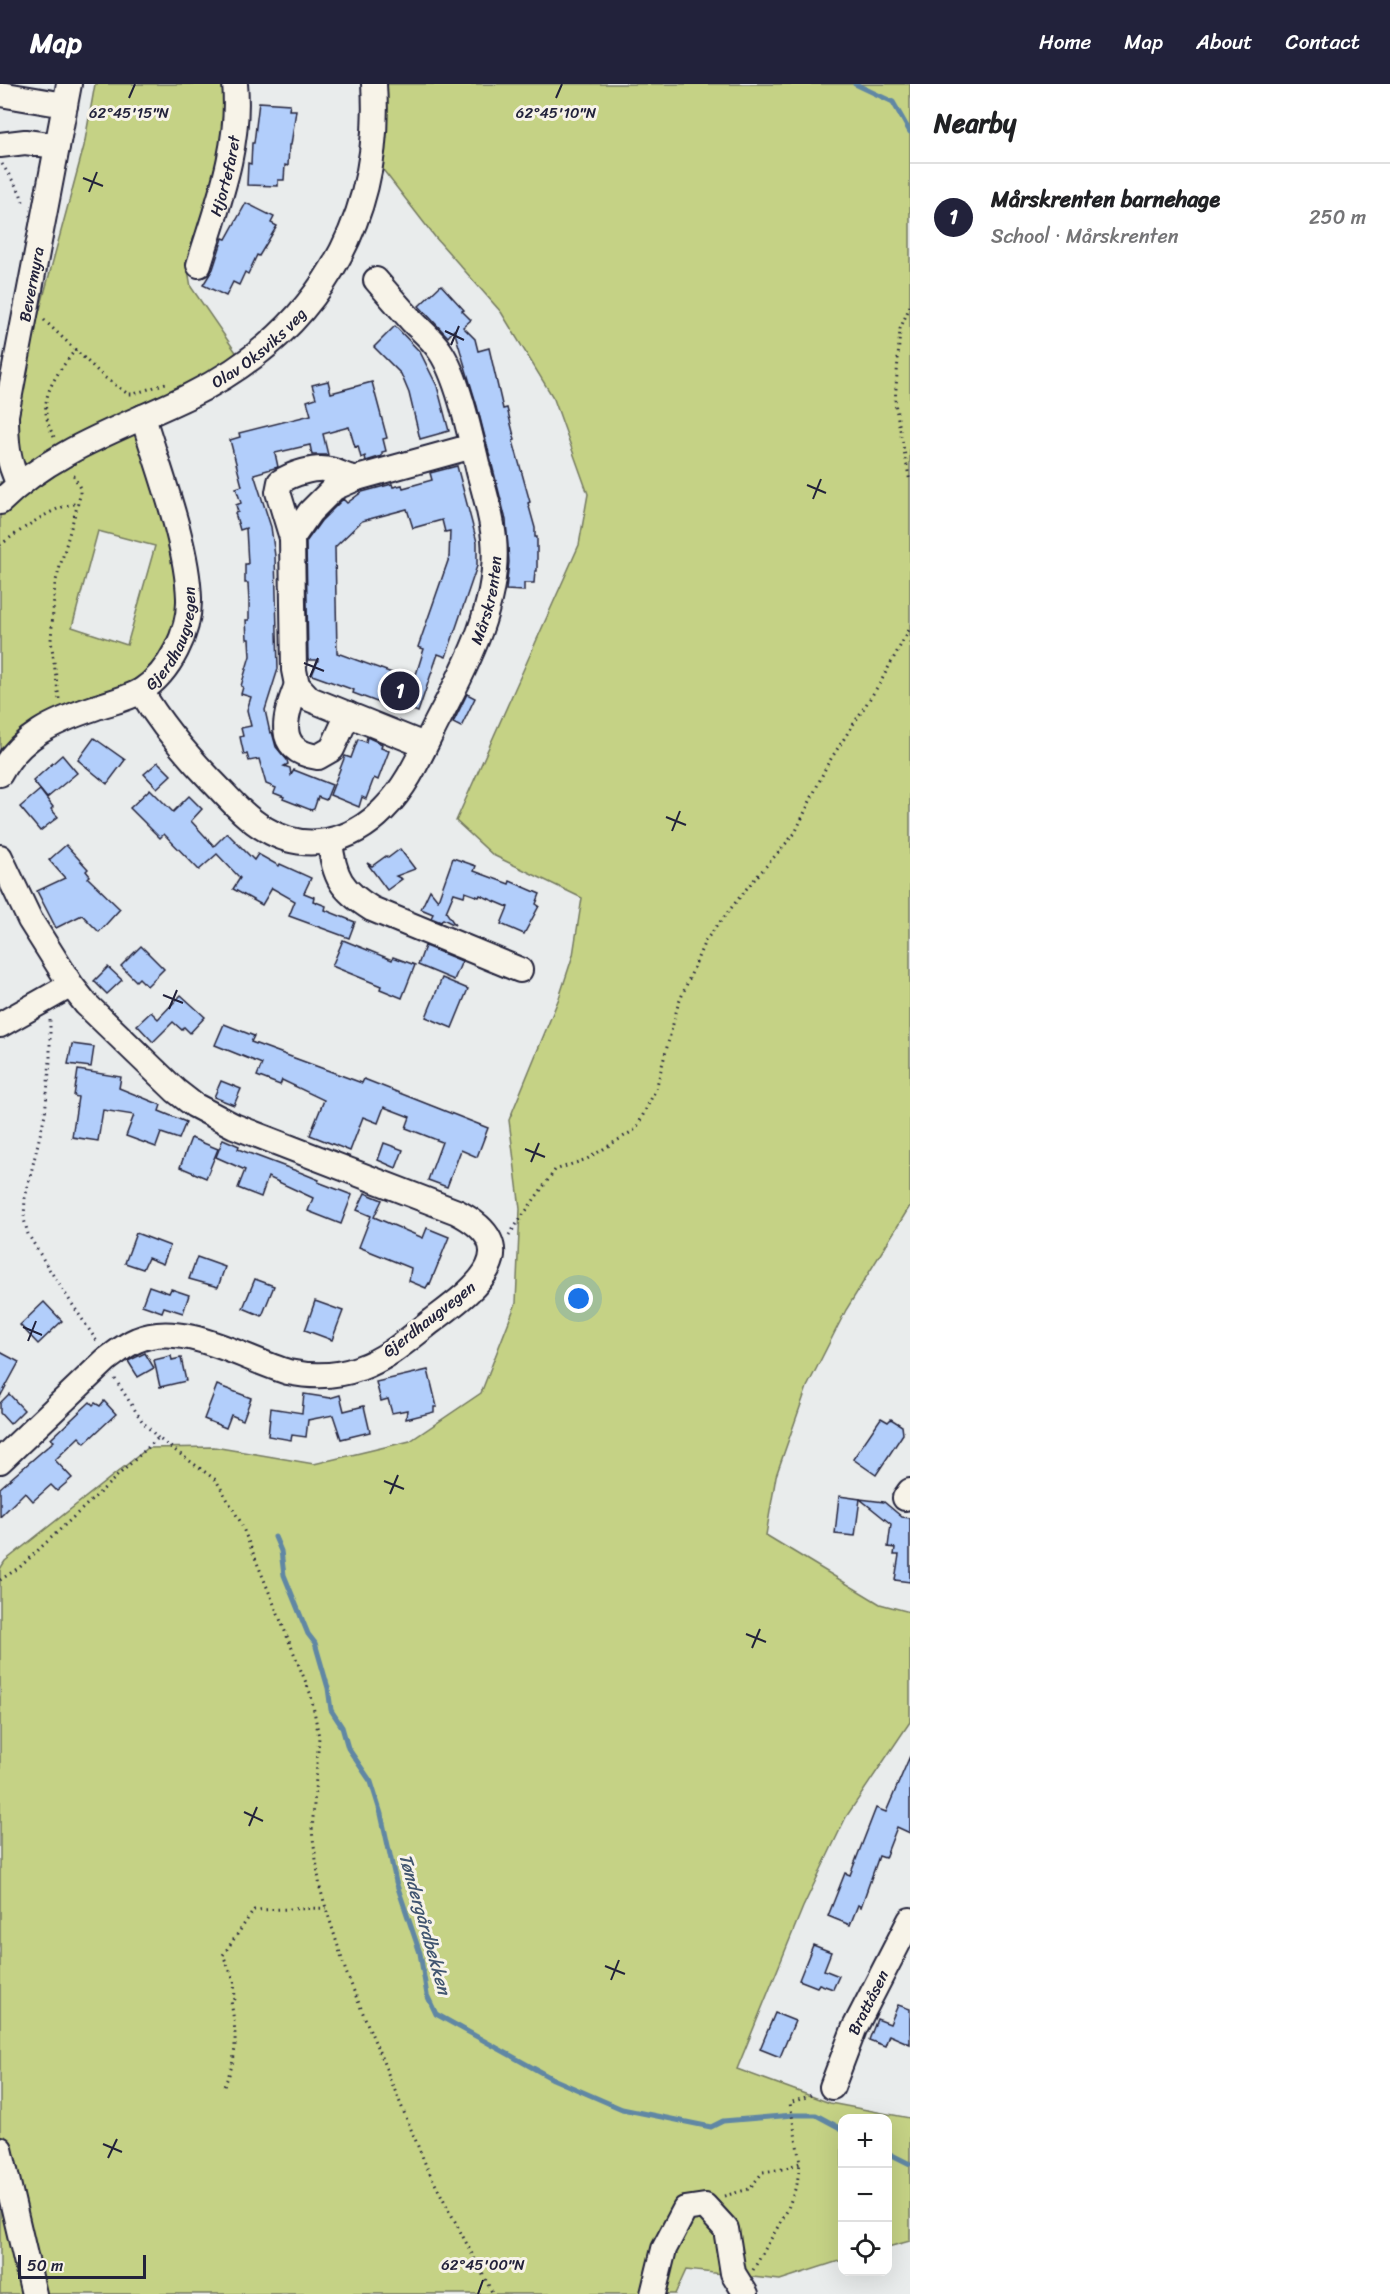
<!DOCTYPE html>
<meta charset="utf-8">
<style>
body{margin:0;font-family:Sriracha,sans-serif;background:#f2f2f2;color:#202124}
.controls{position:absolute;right:18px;bottom:18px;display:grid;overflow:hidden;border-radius:12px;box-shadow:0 6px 24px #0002}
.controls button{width:54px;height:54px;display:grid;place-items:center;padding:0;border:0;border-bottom:2px solid #e0e0e0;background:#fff;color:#202124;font:30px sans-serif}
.scale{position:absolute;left:18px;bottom:15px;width:128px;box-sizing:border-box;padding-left:6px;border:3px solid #22223b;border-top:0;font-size:16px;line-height:21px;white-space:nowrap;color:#22223b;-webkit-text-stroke:4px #f7f3e8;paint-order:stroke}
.you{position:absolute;left:579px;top:1215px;width:21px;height:21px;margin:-15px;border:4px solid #fff;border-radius:50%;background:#1a73e8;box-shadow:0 0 0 9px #1a73e833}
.badge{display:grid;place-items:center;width:39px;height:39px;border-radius:50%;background:#22223b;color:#fff;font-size:20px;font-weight:700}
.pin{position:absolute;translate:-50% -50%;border:3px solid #fff;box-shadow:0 2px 6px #0006}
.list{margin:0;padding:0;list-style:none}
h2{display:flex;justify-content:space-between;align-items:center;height:78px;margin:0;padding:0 24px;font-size:26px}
h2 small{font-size:20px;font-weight:400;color:#757577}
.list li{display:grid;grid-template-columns:39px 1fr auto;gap:18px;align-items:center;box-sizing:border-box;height:108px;padding:0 24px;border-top:2px solid #e0e0e0}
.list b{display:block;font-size:22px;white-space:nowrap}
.list p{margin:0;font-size:20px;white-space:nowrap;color:#757577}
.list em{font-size:20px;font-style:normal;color:#757577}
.icon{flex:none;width:33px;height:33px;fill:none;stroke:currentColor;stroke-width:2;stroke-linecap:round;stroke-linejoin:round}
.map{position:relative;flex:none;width:910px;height:2210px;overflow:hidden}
header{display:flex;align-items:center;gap:36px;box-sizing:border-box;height:84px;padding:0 30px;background:#22223b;color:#fff}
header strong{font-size:28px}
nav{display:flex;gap:33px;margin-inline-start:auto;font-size:21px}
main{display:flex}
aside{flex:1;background:#fff}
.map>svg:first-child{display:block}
.green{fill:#c5d285;stroke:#747a60;stroke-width:1.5;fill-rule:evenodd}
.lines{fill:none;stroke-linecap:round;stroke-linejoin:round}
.stream{stroke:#6087a4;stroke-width:5}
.building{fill:#b2cefb;stroke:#22223b;stroke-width:1.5;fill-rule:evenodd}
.minor-casing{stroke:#22223b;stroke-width:28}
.path{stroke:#22223b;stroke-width:3;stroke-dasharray:1.5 4.5;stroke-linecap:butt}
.minor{stroke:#f7f3e8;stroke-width:24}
.ticks{fill:none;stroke:#22223b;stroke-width:2}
.labels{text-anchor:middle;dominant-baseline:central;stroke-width:6;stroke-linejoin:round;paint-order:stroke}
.street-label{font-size:16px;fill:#22223b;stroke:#f7f3e8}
.water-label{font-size:18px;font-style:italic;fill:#415570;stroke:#f7f3e8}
.ticks-label{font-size:15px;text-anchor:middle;fill:#22223b;stroke:#f7f3e8;stroke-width:6;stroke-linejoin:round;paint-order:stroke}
</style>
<header>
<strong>Map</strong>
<nav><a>Home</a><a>Map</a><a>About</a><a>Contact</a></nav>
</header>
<main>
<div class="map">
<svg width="910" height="2210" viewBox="0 0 910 2210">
<rect width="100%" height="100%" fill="#e9ecec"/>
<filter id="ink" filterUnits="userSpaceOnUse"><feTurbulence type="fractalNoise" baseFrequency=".0167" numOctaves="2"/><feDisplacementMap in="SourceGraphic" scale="12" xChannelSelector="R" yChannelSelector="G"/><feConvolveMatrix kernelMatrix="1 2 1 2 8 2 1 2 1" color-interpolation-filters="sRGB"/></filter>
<g filter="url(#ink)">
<g class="green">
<path d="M95 0H222C234 51 202 136 188 186L191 203 242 277 154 327 191 524 172 585 70 630 2 665 0 676V398H9L20 299 84 62ZM98 447 155 462 127 561 72 543Z"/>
<polygon points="379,0 910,0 910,1122 846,1226 807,1303 776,1392 766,1451 880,1520 910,1528 910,1638 846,1733 803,1823 737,1985 830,2019 910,2034 910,2157 888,2163 888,2034 842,2034 842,2176 780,2196 686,2186 675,2210 0,2210 0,1485 5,1477 148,1364 214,1363 314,1380 410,1357 481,1309 516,1219 520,1125 509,1036 559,914 573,871 582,814 493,771 456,737 579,461 588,410 554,315 501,228 435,153 377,78"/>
</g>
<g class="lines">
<g class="stream">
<polyline points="855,0 893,18 910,48"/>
<polyline points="275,1453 281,1467 284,1491 308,1550 315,1559 328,1604 331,1626 342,1643 348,1664 371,1698 381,1730 396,1798 420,1869 427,1911 436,1930 553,1995 622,2025 711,2043 723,2037 793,2031 816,2031 842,2045"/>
<polyline points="888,2069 910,2080"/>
</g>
</g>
<g class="building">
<polygon points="259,18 290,20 289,26 296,26 291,61 289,61 288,82 285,81 284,96 278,96 278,102 247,101 248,79 251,80 252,59 254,59"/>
<polygon points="246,119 274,133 271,139 277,142 259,172 257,171 248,190 245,188 239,201 233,198 226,212 203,201 213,185 223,154 226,155"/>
<polygon points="441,201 464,226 462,227 471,236 463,243 475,255 478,267 489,264 503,325 507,324 515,356 513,357 530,418 528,419 535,444 535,453 537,453 537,487 535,487 534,499 524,499 524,507 506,506 509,478 506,436 477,322 454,246 448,253 419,222"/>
<polygon points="395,242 420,268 437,302 449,347 420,355 409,309 401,290 374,263"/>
<polygon points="328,297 331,309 372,298 387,354 383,355 386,367 382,368 382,372 366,377 365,372 361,374 358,362 355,363 349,343 323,350 328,371 312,371 310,361 275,369 278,383 254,390 271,443 275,472 278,585 265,626 270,649 272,648 276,663 287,676 288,680 284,682 290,684 291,691 294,686 332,701 326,716 318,713 314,725 311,726 283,715 284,713 274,709 276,704 266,700 259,675 249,677 247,670 244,671 240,653 243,652 241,644 251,642 247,626 251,613 241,610 243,603 241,602 250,572 249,555 247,555 246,536 249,536 249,518 248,499 245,499 245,480 248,480 246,444 240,446 235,429 238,428 236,421 241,419 236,404 242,402 230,356 240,353 239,349 311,331 307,317 316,314 312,301"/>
<path d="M457 382 477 458V482L446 573 438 570 418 628 395 619 393 624 353 609 354 606 312 591 318 576H308L306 458 321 437 343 415 347 419 362 408 392 400 393 403 402 401 403 404 432 396 430 389ZM407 425 413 444 442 436 445 448 450 447 449 474 418 563 424 565 414 597 337 569 335 463 362 437Z"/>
<polygon points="467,610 475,614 461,643 453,639"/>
<polygon points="367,653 382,660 381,664 389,667 378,696 374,694 366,715 362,713 359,723 330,711 345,672 351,674 358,655 366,658"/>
<polygon points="94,654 125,676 107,700 78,676"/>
<polygon points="62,671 77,689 47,714 33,697"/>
<polygon points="158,678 171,691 157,704 144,690"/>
<polygon points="150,705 173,728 189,712 202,725 191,737 214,762 227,749 254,776 258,770 279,782 280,780 311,794 304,809 314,813 313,817 326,822 325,826 355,838 349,854 289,832 295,817 272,804 262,821 233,805 240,794 217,770 199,786 164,750 160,754 130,724"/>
<polygon points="40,706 53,723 51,725 58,733 40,747 20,723"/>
<polygon points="66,761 88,785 86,787 90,792 88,794 120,825 99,848 82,831 56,844 37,807 65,794 49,776"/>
<polygon points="400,765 415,785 396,792 402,795 387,806 367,779 372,782 386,772 388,774"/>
<polygon points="453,774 476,782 474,787 509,800 510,797 540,810 536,820 539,822 524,850 501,840 508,823 480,811 479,813 465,808 464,812 454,809 446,828 455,841 443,835 441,838 431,834 433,830 421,825 430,806 438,816"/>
<polygon points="343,856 392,876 393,873 415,881 402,914 380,905 381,902 332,882"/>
<polygon points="141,862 164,885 147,902 139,894 136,897 121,882"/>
<polygon points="425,862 462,877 454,896 418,881"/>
<polygon points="108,883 122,896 107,910 94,897"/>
<polygon points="442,894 468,905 452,944 426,933"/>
<polygon points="181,911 205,933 190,949 184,943 182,946 173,938 153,958 137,941 151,928 158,935"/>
<polygon points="224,940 254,952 251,958 362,999 364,995 488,1044 477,1073 461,1066 447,1103 428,1096 442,1058 406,1044 410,1033 384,1023 378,1039 363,1033 350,1067 310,1051 324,1016 282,996 280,1001 257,992 262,980 215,961"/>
<polygon points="72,960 94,963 91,983 68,980"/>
<polygon points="78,986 121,993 119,1004 161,1021 159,1027 186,1038 179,1055 161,1049 156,1063 126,1052 134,1031 103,1026 98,1057 72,1053 78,1013 74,1012"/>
<polygon points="221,997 241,1005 234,1021 214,1013"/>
<polygon points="191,1054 218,1065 206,1094 180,1083"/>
<polygon points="223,1055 239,1062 238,1065 302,1089 319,1096 318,1098 352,1111 341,1140 308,1127 313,1114 268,1093 261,1113 238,1104 245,1086 216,1073"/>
<polygon points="384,1059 403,1066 396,1084 378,1076"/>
<polygon points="365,1109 382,1116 374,1133 423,1154 427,1144 449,1153 430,1200 429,1199 426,1204 409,1197 411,1184 359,1163 371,1132 357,1126"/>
<polygon points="136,1149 170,1162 163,1180 148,1174 143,1185 125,1179"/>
<polygon points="197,1173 225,1183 218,1203 189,1195"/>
<polygon points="255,1195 274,1202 262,1232 243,1224"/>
<polygon points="149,1202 169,1209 171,1205 189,1211 183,1229 164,1223 162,1228 142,1221"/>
<polygon points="315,1217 343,1227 332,1256 305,1246"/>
<polygon points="44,1218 62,1237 38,1260 20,1241"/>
<polygon points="0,1268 19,1278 0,1313"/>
<polygon points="145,1269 154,1284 138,1293 128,1277"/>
<polygon points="171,1272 172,1276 181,1274 186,1297 160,1303 154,1276"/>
<polygon points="428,1286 437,1323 434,1323 434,1328 406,1335 407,1326 392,1329 388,1315 381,1317 376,1298"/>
<polygon points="217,1301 251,1314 243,1336 231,1331 226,1344 204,1335"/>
<polygon points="9,1310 24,1326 10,1340 0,1329 0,1319"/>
<polygon points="304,1310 330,1314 340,1311 344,1327 364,1322 370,1348 341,1355 333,1331 308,1336 306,1353 292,1351 291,1356 268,1352 271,1324 302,1329"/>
<polygon points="104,1317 116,1330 85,1359 79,1353 55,1376 72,1394 57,1407 51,1401 33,1417 25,1408 0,1433 0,1404 54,1357 51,1355 90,1318 93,1321 95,1319 100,1322"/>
<polygon points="881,1334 888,1338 891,1335 902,1342 903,1350 876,1391 853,1375"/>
<polygon points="839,1412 860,1415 855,1452 835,1450"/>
<polygon points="860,1415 884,1418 902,1433 910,1434 910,1498 895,1496 899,1471 894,1471 895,1464 888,1463 891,1440"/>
<polygon points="910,1672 910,1749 897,1743 885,1774 879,1772 861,1823 858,1821 850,1841 828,1832 845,1789 850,1791 876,1724 886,1728"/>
<polygon points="813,1861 831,1868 824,1886 839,1892 833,1905 819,1900 817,1903 799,1896"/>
<polygon points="898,1921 910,1925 910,1960 889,1951 885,1962 869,1956 877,1935 890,1940"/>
<polygon points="775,1929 795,1937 780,1973 760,1965"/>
</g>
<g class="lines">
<defs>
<g id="minor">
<polyline points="0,10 65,21"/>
<polyline points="0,61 25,58 57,62"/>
<path id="s1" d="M199 181C217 122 241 62 235 0"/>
<path id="s2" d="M19 400C7 377 6 356 6 331L69 0"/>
<path id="s3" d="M0 418C52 366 125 343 189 312 314 251 383 139 374 0"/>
<path d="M292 454 278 408 280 398C291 390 316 382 330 386 340 388 347 395 357 394"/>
<path d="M297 601C286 629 272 667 318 673L332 665 348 630"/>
<path id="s4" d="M141 607C161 641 184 668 211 696 228 713 244 733 265 745 306 770 352 758 384 725 410 699 423 664 440 632 468 579 500 517 494 455 492 433 485 410 479 388 471 355 459 295 440 267 433 256 422 247 412 237 400 224 388 210 376 196"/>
<polyline points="424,661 310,615 297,601 294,586 292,454 310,428 334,404 357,394 473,362"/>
<path id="s5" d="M0 690C20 652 55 637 94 624 108 619 127 615 141 607 170 588 190 548 189 514 187 458 159 387 143 333"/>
<path d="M330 758C334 793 341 806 372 825L520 886"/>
<path d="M0 773 30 836 71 901 86 920 176 1007 194 1021 234 1042 457 1128C530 1166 473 1206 432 1237 410 1254 387 1275 360 1284 336 1293 312 1293 288 1288 244 1275 182 1236 137 1256 125 1261 116 1269 106 1276L0 1377"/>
<polyline points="0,941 71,901"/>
<polyline points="905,1414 910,1407"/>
<path id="s6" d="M832 2003 854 1945 910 1836"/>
<polyline points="0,2065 34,2210"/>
<polyline points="653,2210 664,2165 685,2125 705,2122 726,2145 733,2189 746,2210"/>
</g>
</defs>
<use href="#minor" class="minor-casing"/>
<g class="path">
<polyline points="2,80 20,108 24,121"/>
<polyline points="910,222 900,245 895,319 910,398"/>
<polyline points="44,236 104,293 128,310 134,310 166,299"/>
<path d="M54 353C51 347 48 341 47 334 40 309 62 283 76 265"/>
<path d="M0 461C17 449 58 418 79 420"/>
<polyline points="59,615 51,556 55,500 80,412 80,404 72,388"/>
<polyline points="50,936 50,977 45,1030 25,1114 24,1135 28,1150 49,1185 98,1259"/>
<polyline points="509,1151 555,1086 587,1075 636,1045 656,1005 678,921 705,857 747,804 795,749 827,681 880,599 910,544"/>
<polyline points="115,1295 142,1337 158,1354"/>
<polyline points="0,1496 20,1483 158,1354 216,1396 240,1437 311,1611 319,1653 312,1747 320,1804 326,1824 346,1888 427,2084 493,2210"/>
<path d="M224 2002C239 1972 236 1949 231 1917L235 1915 234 1896 223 1871 254 1826 326 1824"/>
<polyline points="724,2112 749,2105 763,2088 783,2085 800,2079 790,2019 814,2010"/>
<polyline points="753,2186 787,2127 797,2100 800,2079"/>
</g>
<use href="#minor" class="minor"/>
</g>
</g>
<path class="ticks" d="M129 14 135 0M556 14 562 0M83 94 103 102M89 108 97 88M445 247 464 256M451 261 459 242M807 401 826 409M813 415 821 395M304 579 324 587M310 593 318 574M666 733 686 741M672 747 680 727M163 911 183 919M169 925 177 906M525 1065 545 1073M531 1078 539 1059M23 1243 42 1251M28 1257 36 1237M384 1397 404 1405M390 1410 398 1391M746 1550 766 1558M752 1564 760 1545M244 1728 263 1737M249 1742 257 1723M605 1882 625 1890M611 1896 619 1876M103 2060 122 2068M108 2074 117 2055M478 2210 483 2196"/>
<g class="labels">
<g class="street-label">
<text stroke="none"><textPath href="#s1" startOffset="93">Hjortefaret</textPath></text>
<text stroke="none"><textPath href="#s2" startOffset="204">Bevermyra</textPath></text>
<text stroke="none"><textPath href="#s3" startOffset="303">Olav Oksviks veg</textPath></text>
<text stroke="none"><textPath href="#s4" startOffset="552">Mårskrenten</textPath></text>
<text stroke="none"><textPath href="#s5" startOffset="232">Gjerdhaugvegen</textPath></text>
<text transform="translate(429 1235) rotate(-38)">Gjerdhaugvegen</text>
<text stroke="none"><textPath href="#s6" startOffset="92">Brattåsen</textPath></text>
</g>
<g class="water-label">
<text transform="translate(425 1840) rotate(74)">Tøndergårdbekken</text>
</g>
</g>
<g class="ticks-label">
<text x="129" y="34">62°45'15"N</text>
<text x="556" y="34">62°45'10"N</text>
<text x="483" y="2186">62°45'00"N</text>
</g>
</svg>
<div class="controls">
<button>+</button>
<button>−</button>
<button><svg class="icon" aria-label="locate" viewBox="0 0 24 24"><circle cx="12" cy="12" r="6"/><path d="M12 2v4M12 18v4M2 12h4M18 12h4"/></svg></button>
</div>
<div class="scale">50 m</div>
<div class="you"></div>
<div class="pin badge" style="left:400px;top:607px">1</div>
</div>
<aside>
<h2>Nearby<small></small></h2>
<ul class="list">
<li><span class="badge">1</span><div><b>Mårskrenten barnehage</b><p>School · Mårskrenten</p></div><em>250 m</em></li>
</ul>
</aside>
</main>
